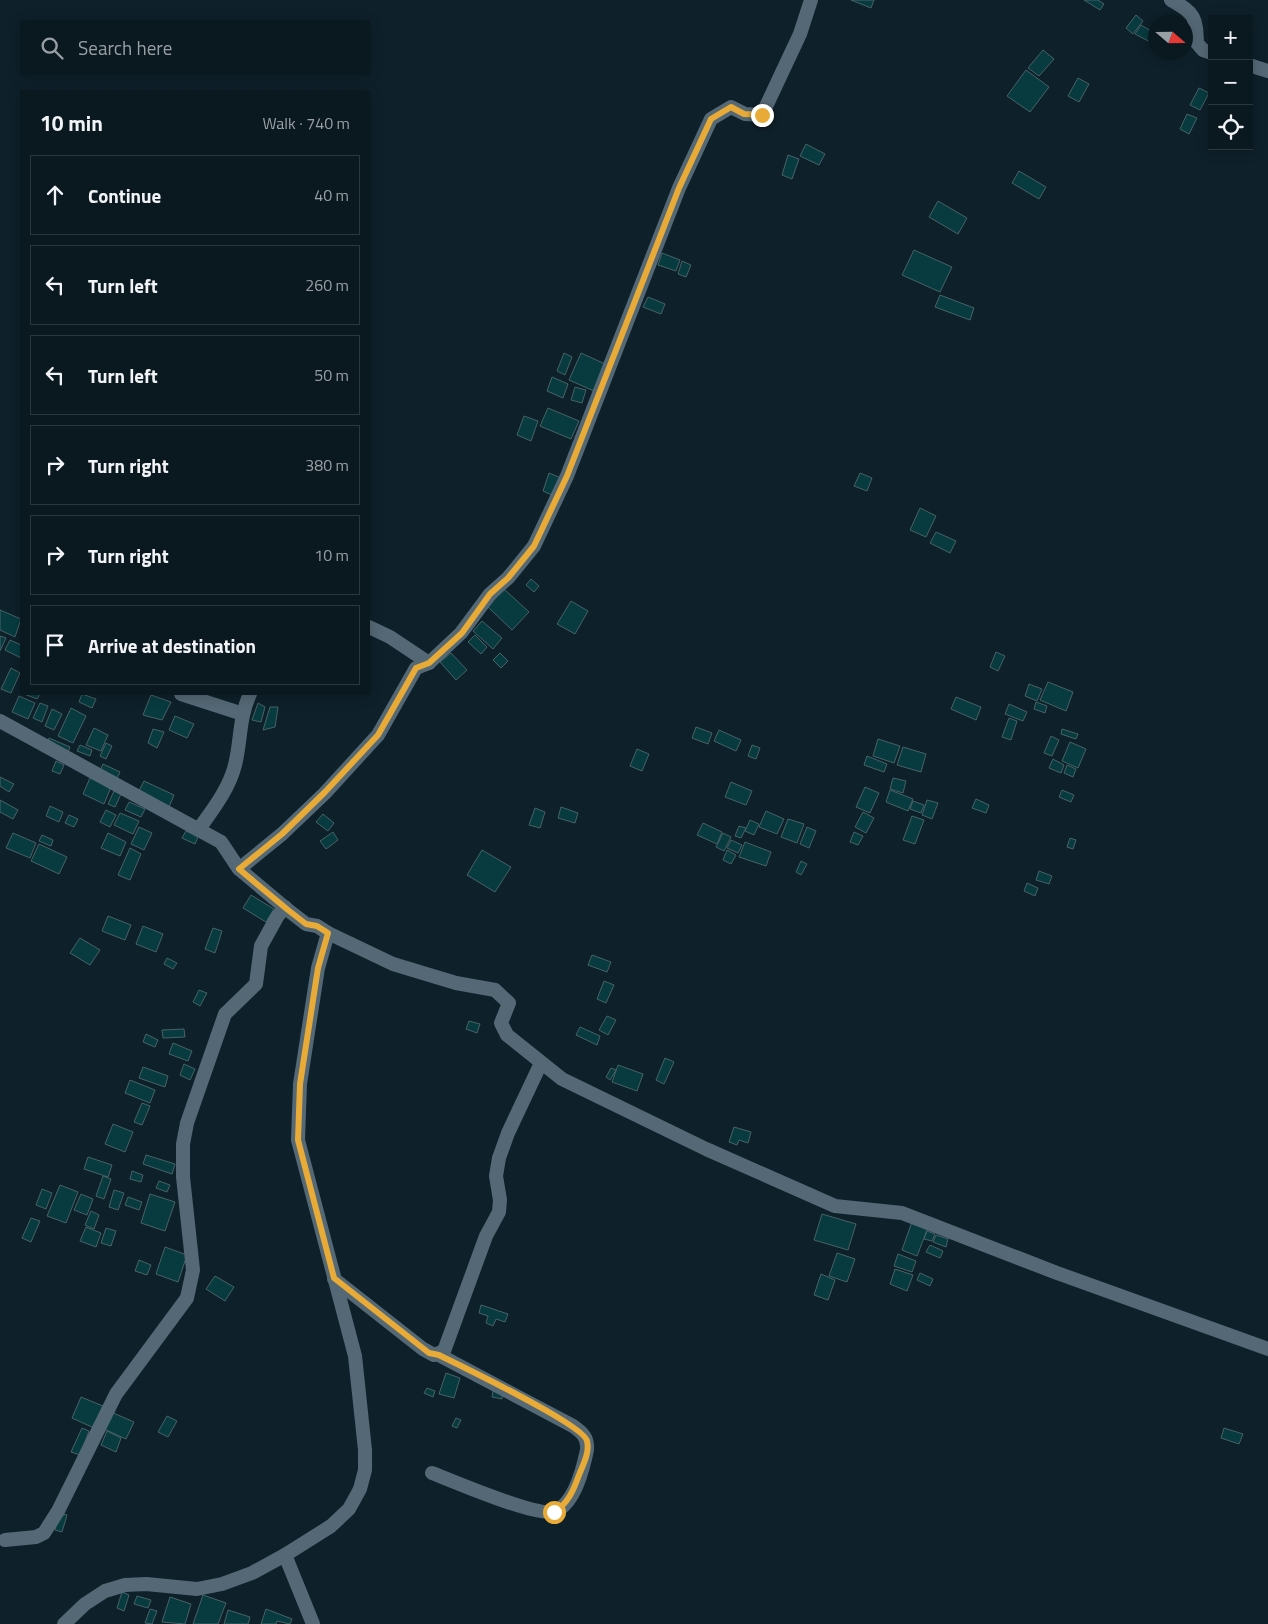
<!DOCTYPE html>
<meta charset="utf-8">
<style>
body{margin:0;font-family:"Titillium Web",sans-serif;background:#132129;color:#f1f3f6}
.controls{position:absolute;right:15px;top:15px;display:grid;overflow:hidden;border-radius:0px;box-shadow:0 2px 12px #0003}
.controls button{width:45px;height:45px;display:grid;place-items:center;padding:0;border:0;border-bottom:1px solid #2a373e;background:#0a1820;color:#f1f3f6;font:25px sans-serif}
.compass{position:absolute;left:1148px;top:15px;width:45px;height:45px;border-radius:50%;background:#0a1820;box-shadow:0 2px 12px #0003;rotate:110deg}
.stop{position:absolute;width:15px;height:15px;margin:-11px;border:4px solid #e8ab37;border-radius:50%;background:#fff}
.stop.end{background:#e8ab37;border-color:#fff;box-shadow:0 1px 5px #0008}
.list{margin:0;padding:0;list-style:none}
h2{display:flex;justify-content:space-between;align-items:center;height:65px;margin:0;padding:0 20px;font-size:21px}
h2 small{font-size:16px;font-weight:400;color:#99a0a5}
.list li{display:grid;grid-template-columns:32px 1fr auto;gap:15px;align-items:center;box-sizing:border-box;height:80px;margin:0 10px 10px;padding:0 10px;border:1px solid #2a373e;border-radius:0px}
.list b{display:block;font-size:19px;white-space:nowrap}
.list em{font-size:16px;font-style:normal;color:#99a0a5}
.icon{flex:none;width:28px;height:28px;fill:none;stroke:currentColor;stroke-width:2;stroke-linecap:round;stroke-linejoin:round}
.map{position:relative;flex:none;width:1268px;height:1624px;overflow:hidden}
.search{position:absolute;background:#0a1820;box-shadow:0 2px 12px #0003;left:20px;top:20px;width:350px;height:55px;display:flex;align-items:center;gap:12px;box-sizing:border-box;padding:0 18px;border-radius:0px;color:#99a0a5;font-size:19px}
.panel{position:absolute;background:#0a1820;box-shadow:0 2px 12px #0003;left:20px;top:90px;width:350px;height:605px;border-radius:0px}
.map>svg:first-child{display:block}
.building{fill:#073b40;stroke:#486265}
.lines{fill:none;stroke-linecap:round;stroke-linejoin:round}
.minor{stroke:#546875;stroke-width:14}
.route{stroke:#e8ab37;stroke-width:6}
</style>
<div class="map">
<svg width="1268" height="1624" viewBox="0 0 1268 1624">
<rect width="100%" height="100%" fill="#0e202a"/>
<g class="building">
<polygon points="851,0 874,0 871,8"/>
<polygon points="1084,0 1098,0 1104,4 1100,10"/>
<polygon points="1136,15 1143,21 1133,34 1126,28"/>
<polygon points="1141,25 1153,32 1156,28 1156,45 1135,34"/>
<polygon points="1043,50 1054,59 1039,76 1028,68"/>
<polygon points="1026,70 1049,87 1030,112 1007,96"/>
<polygon points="1078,78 1089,84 1079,102 1068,96"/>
<polygon points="1199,88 1209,93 1200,110 1190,105"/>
<polygon points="1187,114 1197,118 1189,134 1180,129"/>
<polygon points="806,144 825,154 819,165 800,156"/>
<polygon points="788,155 799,159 792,179 782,175"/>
<polygon points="1019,171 1046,187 1039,199 1012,183"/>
<polygon points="938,201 967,218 958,234 929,217"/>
<polygon points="914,250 952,267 940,292 902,275"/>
<polygon points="662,253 680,260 676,271 658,265"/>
<polygon points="682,261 691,265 686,277 678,274"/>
<polygon points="940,295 974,308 970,320 935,307"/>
<polygon points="648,297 665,304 661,314 643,307"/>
<polygon points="564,353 572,357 565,375 557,371"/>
<polygon points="581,353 605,364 594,391 569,380"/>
<polygon points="552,377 568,384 563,398 547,391"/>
<polygon points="575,387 586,390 582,403 571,400"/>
<polygon points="548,408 579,421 571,439 540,426"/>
<polygon points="524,416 538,421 531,441 517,435"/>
<polygon points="549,473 561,478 554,496 543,491"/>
<polygon points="860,473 872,478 867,491 854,486"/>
<polygon points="920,508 936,516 926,537 910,530"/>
<polygon points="936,532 956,541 950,553 930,543"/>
<polygon points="531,579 539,586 534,592 526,585"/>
<polygon points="504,589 529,612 512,630 488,607"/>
<polygon points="571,601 588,611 575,634 557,624"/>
<polygon points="0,610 21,619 15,637 0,630"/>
<polygon points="482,621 502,638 493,649 473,631"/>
<polygon points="475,635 487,647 481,654 468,642"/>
<polygon points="0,636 6,638 0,651"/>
<polygon points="10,640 21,645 21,658 5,650"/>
<polygon points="996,652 1005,656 998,671 990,667"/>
<polygon points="451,653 467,670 456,680 440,662"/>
<polygon points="500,653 508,661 501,668 493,660"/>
<polygon points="11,668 20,673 11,693 1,689"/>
<polygon points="1048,682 1073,692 1066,711 1040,700"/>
<polygon points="1029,684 1042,689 1037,701 1025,696"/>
<polygon points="24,694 40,694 37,699"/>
<polygon points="82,694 96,699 92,708 79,702"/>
<polygon points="151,695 171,702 162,720 143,715"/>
<polygon points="19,696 35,703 28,719 12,712"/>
<polygon points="956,697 981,707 976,720 951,709"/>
<polygon points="1036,702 1047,706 1045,713 1034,709"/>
<polygon points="40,703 48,706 42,722 33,718"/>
<polygon points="258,703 265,707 261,722 252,720"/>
<polygon points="1009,704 1027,712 1023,721 1005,714"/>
<polygon points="270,707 278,707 275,727 263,730"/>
<polygon points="71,708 86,716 73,743 58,736"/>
<polygon points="52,709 62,714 54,730 45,726"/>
<polygon points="175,716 194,724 187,738 169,730"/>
<polygon points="1009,718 1017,721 1011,740 1002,737"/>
<polygon points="696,727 712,733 708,744 692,738"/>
<polygon points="94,728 108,735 101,751 86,745"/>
<polygon points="153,729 164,732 157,748 148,743"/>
<polygon points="1062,729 1078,734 1076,739 1061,734"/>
<polygon points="719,730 741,740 736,751 714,741"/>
<polygon points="1051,736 1059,740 1052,756 1044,753"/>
<polygon points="49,738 70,747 65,759 44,750"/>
<polygon points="878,739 900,746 894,763 873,756"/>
<polygon points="1070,742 1086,749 1078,768 1062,761"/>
<polygon points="106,743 112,746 106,759 100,756"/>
<polygon points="80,745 92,750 90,756 77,751"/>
<polygon points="752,745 760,748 756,759 748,756"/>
<polygon points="903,747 926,754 921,772 897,765"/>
<polygon points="637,749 649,754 642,771 630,766"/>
<polygon points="867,756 887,764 884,772 864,765"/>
<polygon points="1053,759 1064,765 1061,773 1049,768"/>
<polygon points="56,761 64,765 60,774 52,771"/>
<polygon points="103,764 120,772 115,783 98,775"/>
<polygon points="1067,765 1076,769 1073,777 1064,773"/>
<polygon points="0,777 14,784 9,792 0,786"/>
<polygon points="90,778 111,787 104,804 83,794"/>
<polygon points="893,778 906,781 903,793 890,789"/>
<polygon points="144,781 174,795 169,807 138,793"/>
<polygon points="731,782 752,791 746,805 725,797"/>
<polygon points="865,787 879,793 870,813 856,807"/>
<polygon points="890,790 913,799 908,811 886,802"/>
<polygon points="1062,790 1074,795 1071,802 1059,797"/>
<polygon points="114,791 121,794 115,807 108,804"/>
<polygon points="976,799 989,805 986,813 972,808"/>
<polygon points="0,800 18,810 13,819 0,812"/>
<polygon points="927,800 938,803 932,819 922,815"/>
<polygon points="913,801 924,805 921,813 910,809"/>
<polygon points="129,802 145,809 141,817 125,810"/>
<polygon points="50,806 63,812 59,822 46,816"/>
<polygon points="561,807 578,813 575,823 558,818"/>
<polygon points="535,808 545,812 540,828 529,825"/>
<polygon points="106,810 116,815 110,827 100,822"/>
<polygon points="766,811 784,819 777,834 759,827"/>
<polygon points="863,812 874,818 866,833 855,827"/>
<polygon points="120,813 139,821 133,834 114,825"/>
<polygon points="323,814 334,823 328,831 316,822"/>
<polygon points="69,815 78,819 74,827 65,823"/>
<polygon points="912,816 924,820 915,844 903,840"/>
<polygon points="788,819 804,824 797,843 781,837"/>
<polygon points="750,820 759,824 754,835 745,831"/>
<polygon points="703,823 722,832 717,844 697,835"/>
<polygon points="739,826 746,828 741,838 735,836"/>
<polygon points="139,827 152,833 144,850 131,844"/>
<polygon points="807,827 816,831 809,848 800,844"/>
<polygon points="186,831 198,837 195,844 182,838"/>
<polygon points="333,832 338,840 326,849 320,841"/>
<polygon points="854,832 863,836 858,845 850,842"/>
<polygon points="13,833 36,843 30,858 6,848"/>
<polygon points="108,833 126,842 120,856 101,848"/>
<polygon points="723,833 731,837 724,851 716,847"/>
<polygon points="42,835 53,840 51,846 39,841"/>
<polygon points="1070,838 1076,840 1073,849 1067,847"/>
<polygon points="731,840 742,845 738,853 727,848"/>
<polygon points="745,842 771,852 766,866 739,857"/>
<polygon points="39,844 67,857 59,874 31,861"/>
<polygon points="130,848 141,854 130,880 118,875"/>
<polygon points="482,850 511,867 495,892 467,875"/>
<polygon points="727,850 736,855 731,864 723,860"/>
<polygon points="801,861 807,864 801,875 796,872"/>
<polygon points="1039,871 1052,876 1049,884 1036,880"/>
<polygon points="1027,883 1038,888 1035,896 1024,891"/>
<polygon points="251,895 274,909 266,922 243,908"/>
<polygon points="108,916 131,925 125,940 102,931"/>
<polygon points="143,926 163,934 156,952 136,944"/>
<polygon points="213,928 222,931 215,953 205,949"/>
<polygon points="80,938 100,950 90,965 70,953"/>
<polygon points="592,955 611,962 607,972 588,965"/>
<polygon points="167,958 177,963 173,969 164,964"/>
<polygon points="604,981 614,985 606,1003 597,999"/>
<polygon points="199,990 207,993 200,1006 193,1002"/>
<polygon points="607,1016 616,1020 608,1035 599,1030"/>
<polygon points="469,1021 480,1024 477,1033 466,1029"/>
<polygon points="580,1027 600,1036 597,1045 576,1035"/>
<polygon points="184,1029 185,1037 163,1038 162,1030"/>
<polygon points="146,1034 158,1040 155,1047 143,1042"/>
<polygon points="173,1043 192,1051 188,1061 169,1054"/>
<polygon points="665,1058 674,1062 664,1084 656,1080"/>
<polygon points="184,1064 195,1069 190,1080 180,1075"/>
<polygon points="618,1065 643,1074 637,1091 612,1082"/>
<polygon points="143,1067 168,1076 165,1087 139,1078"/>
<polygon points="611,1068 616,1070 610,1080 606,1077"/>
<polygon points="130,1080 155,1090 150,1103 125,1093"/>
<polygon points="142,1103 150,1106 142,1125 134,1122"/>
<polygon points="113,1124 133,1132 125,1152 105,1144"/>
<polygon points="734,1127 751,1132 748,1143 739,1140 737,1145 729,1142"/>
<polygon points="146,1155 175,1164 172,1174 143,1164"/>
<polygon points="88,1157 112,1165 108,1177 84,1169"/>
<polygon points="132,1171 143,1175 141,1182 130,1179"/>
<polygon points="103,1176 111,1179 104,1199 96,1196"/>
<polygon points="159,1181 170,1185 167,1192 156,1188"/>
<polygon points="60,1185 78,1192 66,1223 47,1216"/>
<polygon points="42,1189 52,1193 46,1209 36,1205"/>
<polygon points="114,1190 124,1193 118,1210 109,1207"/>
<polygon points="81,1194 93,1199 87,1215 74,1210"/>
<polygon points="150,1194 175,1202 165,1231 141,1223"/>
<polygon points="128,1197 142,1202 139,1210 125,1205"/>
<polygon points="91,1211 99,1215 94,1229 85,1225"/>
<polygon points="822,1214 856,1224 848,1250 814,1240"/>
<polygon points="31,1218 40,1221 31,1242 22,1238"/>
<polygon points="913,1219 929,1225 917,1256 902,1250"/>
<polygon points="86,1227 101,1233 96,1247 80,1241"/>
<polygon points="106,1228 116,1231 111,1246 101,1243"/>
<polygon points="927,1231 935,1234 932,1241 924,1239"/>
<polygon points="936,1235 948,1239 946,1247 933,1242"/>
<polygon points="930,1245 943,1251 940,1258 926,1252"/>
<polygon points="165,1247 187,1255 178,1282 156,1274"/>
<polygon points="837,1253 855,1259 847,1282 829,1276"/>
<polygon points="898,1254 916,1261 912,1272 894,1266"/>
<polygon points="139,1260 151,1265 147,1275 135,1271"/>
<polygon points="895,1269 913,1275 907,1291 890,1284"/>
<polygon points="920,1273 933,1279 930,1286 917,1280"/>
<polygon points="821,1274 835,1280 828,1300 814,1295"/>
<polygon points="215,1276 234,1287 225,1301 206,1289"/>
<polygon points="481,1305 508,1314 505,1322 496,1319 493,1326 486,1323 488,1316 479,1313"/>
<polygon points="446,1373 460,1378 454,1398 439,1394"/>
<polygon points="427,1388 435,1391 433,1397 424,1393"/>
<polygon points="493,1391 503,1393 502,1399 492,1397"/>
<polygon points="81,1397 103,1406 94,1428 72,1418"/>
<polygon points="111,1412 134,1422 126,1439 104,1429"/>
<polygon points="167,1416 177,1421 168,1437 158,1432"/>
<polygon points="456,1418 461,1420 457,1428 452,1426"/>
<polygon points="82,1428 89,1431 80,1455 71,1452"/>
<polygon points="1224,1428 1243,1434 1239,1444 1221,1438"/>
<polygon points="107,1431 121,1438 116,1452 101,1445"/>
<polygon points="60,1513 67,1515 62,1532 55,1530"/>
<polygon points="122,1592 129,1595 124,1611 117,1608"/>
<polygon points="203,1595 226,1603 218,1624 193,1624"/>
<polygon points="137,1596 151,1600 148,1608 134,1604"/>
<polygon points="170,1597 191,1604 185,1624 162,1622"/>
<polygon points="150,1609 157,1611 152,1624 145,1623"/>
<polygon points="266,1609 292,1619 290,1624 277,1621 276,1624 261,1624"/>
<polygon points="228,1610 250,1617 248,1624 224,1624"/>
</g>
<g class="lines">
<g class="minor">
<path d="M1171 0C1195 13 1196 17 1197 43L1203 50 1212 53"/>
<polyline points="1249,65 1268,71"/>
<polyline points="369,627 390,637 429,663"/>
<polyline points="181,694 243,714"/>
<polyline points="0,721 221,842 239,869"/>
<path d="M199 829C213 809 229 789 235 765 241 741 239 717 250 694"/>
<polyline points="328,933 393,964 456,983 495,990 509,1003 501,1023 507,1035 562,1079 706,1149 835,1206 902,1213 1057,1273 1268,1349"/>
<polyline points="334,1279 423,1349 434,1355 444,1351 486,1236 499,1212 500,1200 496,1176 499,1158 508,1133 541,1063"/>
<path d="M432 1473C453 1481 540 1519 556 1511 575 1502 583 1469 587 1450 588 1438 583 1433 573 1426L439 1355"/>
<polyline points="5,1540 36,1537 44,1533 58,1511 116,1394 187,1298 193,1270 183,1177 183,1144 187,1123 225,1014 256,984 261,946 277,917 285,907"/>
<polyline points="285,1555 313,1624"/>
<polyline points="64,1624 85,1604 105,1591 125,1585 146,1584 197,1589 222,1584 252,1573 285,1555 331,1526 349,1509 360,1489 365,1470 365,1450 355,1356 298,1140 300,1084 318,968 328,933 317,926 306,924 288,910 239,869 282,834 325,793 378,735 416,668 429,663 461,633 490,594 508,578 534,546 567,476 679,188 711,119 731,107 745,114 762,115 800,34 811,0"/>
</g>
</g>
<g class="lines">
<path class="route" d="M554 1512C568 1504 574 1489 579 1475 583 1465 590 1452 587 1441 584 1425 461 1366 439 1355L429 1353 334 1278 298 1140 300 1084 318 968 328 933 317 926 306 924 288 910 239 869 282 834 325 792 378 735 416 668 429 663 462 633 490 594 508 578 534 546 567 476 679 188 711 119 731 107 744 114 762 115"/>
</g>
</svg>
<div class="controls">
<button>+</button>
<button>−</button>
<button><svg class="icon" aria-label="locate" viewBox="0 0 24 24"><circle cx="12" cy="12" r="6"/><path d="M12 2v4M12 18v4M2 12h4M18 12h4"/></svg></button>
</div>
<svg class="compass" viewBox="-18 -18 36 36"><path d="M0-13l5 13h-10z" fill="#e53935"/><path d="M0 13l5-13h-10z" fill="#99a0a5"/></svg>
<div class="stop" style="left:554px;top:1512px"></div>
<div class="stop end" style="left:762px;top:115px"></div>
<div class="search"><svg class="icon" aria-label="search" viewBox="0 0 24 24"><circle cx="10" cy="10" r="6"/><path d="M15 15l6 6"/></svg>Search here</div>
<section class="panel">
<h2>10 min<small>Walk · 740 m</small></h2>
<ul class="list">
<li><svg class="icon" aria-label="ahead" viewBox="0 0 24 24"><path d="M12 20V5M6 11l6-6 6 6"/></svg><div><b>Continue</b></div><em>40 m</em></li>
<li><svg class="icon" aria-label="left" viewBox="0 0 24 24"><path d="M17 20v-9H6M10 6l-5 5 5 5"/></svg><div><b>Turn left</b></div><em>260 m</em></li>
<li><svg class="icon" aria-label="left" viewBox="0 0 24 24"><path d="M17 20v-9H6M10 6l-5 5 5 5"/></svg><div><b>Turn left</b></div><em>50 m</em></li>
<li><svg class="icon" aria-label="right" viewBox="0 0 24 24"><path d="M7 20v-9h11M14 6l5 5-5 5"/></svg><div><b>Turn right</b></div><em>380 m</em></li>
<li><svg class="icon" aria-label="right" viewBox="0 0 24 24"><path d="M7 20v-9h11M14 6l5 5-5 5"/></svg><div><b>Turn right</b></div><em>10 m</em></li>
<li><svg class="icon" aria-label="arrive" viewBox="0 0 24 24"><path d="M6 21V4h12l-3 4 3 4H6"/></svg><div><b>Arrive at destination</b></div></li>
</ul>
</section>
</div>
